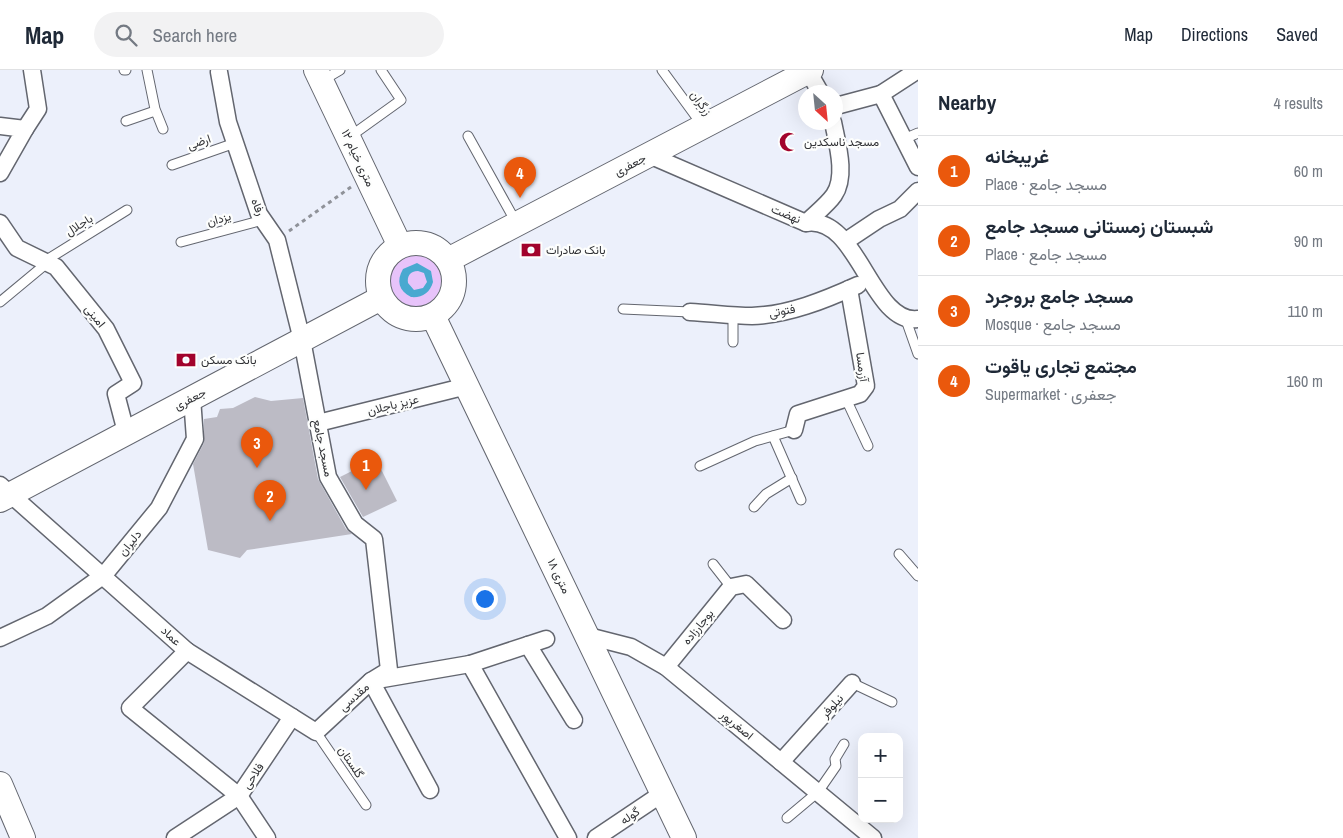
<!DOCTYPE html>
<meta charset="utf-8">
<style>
body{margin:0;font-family:"Archivo Narrow",Vazirmatn,sans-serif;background:#f2f2f3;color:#1f2937}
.controls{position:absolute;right:15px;bottom:15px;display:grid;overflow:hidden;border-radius:10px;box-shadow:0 5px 20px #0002}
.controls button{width:45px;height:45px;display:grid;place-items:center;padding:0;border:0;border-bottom:1px solid #e0e1e3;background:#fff;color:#1f2937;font:25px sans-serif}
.compass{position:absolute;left:798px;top:15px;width:45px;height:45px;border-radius:50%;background:#fff;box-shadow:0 5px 20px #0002;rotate:153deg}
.you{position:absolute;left:484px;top:528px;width:18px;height:18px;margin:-12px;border:4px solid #fff;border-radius:50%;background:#1a73e8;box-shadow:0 0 0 8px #1a73e833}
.badge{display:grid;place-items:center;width:32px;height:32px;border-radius:50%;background:#ea580c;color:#fff;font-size:16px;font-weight:700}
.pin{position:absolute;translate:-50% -41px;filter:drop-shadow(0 1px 2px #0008)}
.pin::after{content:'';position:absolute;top:26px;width:18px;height:15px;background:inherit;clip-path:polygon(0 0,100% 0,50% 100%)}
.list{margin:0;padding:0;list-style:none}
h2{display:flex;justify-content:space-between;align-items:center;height:65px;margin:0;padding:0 20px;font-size:21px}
h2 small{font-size:16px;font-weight:400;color:#747a83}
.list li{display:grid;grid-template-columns:32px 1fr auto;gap:15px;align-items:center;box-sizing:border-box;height:70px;padding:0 20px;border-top:1px solid #e0e1e3}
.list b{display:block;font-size:19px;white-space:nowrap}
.list p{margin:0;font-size:16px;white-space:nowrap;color:#747a83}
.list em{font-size:16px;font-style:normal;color:#747a83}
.icon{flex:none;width:28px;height:28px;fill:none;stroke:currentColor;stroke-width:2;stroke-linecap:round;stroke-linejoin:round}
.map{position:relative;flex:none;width:918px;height:768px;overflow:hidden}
header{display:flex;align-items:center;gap:30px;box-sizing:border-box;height:70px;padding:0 25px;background:#fff;border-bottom:1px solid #e0e1e3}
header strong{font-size:24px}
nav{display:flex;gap:28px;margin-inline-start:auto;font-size:18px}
.search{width:350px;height:45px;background:#f2f2f3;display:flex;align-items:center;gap:12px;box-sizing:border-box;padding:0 18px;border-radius:28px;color:#747a83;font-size:19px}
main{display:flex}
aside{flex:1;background:#fff}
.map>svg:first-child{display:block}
.green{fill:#e7c3fa}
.water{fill:#49a9d0;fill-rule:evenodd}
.building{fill:#bcbbc5}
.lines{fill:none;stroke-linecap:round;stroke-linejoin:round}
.lane-casing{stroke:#63666f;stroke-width:11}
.street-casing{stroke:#63666f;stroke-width:19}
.secondary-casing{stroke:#63666f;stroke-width:26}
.path{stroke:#8f9299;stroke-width:3;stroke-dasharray:4 4;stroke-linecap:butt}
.lane{stroke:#fff;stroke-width:9}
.street{stroke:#fff;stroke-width:16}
.secondary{stroke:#fff;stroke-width:24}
.labels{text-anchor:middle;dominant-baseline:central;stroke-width:4.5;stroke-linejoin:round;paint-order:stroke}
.street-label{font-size:12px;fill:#303135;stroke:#fdfefd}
.poi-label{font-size:12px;fill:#303135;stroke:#fdfefd;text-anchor:start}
</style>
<header>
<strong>Map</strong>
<div class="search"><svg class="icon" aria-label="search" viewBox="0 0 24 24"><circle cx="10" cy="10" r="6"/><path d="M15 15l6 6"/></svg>Search here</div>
<nav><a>Map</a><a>Directions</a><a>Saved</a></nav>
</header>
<main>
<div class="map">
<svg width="918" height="768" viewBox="0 0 918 768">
<rect width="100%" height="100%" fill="#ecf0fb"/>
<circle class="green" cx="415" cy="211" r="26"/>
<path class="water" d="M417 193 431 201 433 212C430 223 422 228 411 227 399 221 396 211 403 199ZM418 201 424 203 427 212 423 218 414 220 408 213C407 206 410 201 418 201Z"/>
<g class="building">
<polygon points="255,327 271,331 303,328 318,409 346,459 352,464 247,480 240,488 208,480 193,394 204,373 204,349 217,347 220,339 233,338"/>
<polygon points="376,389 397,431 363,447 340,407"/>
</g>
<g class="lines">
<defs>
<g id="lane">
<polyline points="124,0 126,0"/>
<polyline points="147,0 155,39 163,59"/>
<polyline points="662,0 703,56"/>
<polyline points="323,10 340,0"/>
<polyline points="126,51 155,41"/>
<polyline points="468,66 517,154"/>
<polyline points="348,68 401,30 381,0"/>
<polyline points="904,69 918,63"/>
<polyline points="172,95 235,73"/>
<polyline points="181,172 263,150"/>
<polyline points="45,191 127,140"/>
<polyline points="0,232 47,193"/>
<polyline points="623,239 690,242"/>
<polyline points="733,244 733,272"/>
<polyline points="906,250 918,284"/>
<polyline points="846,329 868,376"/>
<polyline points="773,366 801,430"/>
<polyline points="700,396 755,371 794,360"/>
<polyline points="754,437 766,424 792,408"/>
<polyline points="899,484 918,506"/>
<polyline points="713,494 731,517"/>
<polyline points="852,613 892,632"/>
<polyline points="316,662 366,735"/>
<polyline points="787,748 818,722 836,696 835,689 844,674"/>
</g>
<g id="street">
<polyline points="808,1 820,22"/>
<polyline points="219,2 228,52 259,144 277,170 302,270 328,407 355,454 374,469 389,600 371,611 430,720"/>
<polyline points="881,24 918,97"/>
<polyline points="836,36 881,24 918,0"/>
<polyline points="0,56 25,59 0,103"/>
<polyline points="25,59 38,39 32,0"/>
<path d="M649 85 806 153C858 144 871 255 918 249"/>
<polyline points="0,153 17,178 56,197 106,259 133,313 116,324 126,362"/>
<path d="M806 153C815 144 827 135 834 125 847 106 837 73 833 52"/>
<polyline points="846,171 879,149 900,139 918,121"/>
<path d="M690 242C711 243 732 246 752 246 788 245 825 230 858 215"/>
<polyline points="318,353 467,316"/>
<polyline points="794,360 798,344 860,324 866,316 849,219"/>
<polyline points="0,415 187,581 130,638 239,726 267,768"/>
<polyline points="588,566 631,577 666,597 873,768"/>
<polyline points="0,568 47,546 104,505 159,438 195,369 192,328"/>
<polyline points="528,575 574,650"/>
<polyline points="187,581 316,662 371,611 470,594 546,569"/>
<polyline points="470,594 568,768"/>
<polyline points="666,597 731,517 746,514 783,550"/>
<polyline points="781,692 852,613"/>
<polyline points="175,768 239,726 292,647"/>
<polyline points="596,768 663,723"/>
</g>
<g id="secondary">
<polyline points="316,0 400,176"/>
<circle cx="416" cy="211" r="38"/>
<polyline points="448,190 811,0"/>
<polyline points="433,246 684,768"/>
<polyline points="0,430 381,228"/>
<polyline points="0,714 23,768"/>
</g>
</defs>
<use href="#lane" class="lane-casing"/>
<use href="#street" class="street-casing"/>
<use href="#secondary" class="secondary-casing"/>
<polyline class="path" points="289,161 351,117"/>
<use href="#lane" class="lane"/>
<use href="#street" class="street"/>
<use href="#secondary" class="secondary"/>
</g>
<defs>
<symbol id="mosque-bare" viewBox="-9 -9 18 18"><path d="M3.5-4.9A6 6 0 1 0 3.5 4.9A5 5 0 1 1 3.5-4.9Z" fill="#a2032c" stroke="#fdfefd" stroke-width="2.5" paint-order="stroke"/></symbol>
<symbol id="bank-bare" viewBox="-9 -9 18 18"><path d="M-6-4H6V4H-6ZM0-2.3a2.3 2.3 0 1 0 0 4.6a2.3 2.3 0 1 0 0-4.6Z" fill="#a2032c" stroke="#fdfefd" stroke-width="2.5" paint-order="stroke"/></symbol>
</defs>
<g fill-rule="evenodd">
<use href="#mosque-bare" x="775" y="58" width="28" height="28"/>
<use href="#bank-bare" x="517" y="166" width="28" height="28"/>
<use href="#bank-bare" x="172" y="276" width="28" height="28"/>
</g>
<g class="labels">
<g class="street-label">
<text transform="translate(701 33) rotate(54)">زرگران</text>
<text transform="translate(199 72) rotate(-19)">ارضی</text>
<text transform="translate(358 88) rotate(65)">۱۲ متری خیام</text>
<text transform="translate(630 95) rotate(-28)">جعفری</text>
<text transform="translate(258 137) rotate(67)">رفاه</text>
<text transform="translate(786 144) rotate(23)">نهضت</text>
<text transform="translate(219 149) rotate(-15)">یزدان</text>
<text transform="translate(79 155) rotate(-32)">باجلال</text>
<text transform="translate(782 241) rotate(-11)">فتوتی</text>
<text transform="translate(95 246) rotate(51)">امینی</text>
<text transform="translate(862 297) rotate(82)">آزرمسا</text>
<text transform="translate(190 329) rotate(-27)">جعفری</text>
<text transform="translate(393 335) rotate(-14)">عزیز باجلان</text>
<text transform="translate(323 378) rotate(78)">مسجد جامع</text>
<text transform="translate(130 473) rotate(-51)">دلیران</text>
<text transform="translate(559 506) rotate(64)">۱۸ متری</text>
<text transform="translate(698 557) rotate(-51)">بوجارزاده</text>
<text transform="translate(171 566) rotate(42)">عماد</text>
<text transform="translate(354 627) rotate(-42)">مقدسی</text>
<text transform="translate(832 636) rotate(-48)">نیلوفر</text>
<text transform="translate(737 655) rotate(40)">اصغرپور</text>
<text transform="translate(351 692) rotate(56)">گلستان</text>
<text transform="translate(253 706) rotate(-56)">فلاحی</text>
<text transform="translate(630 746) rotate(-34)">گوله</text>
</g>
<g class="poi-label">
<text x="804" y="72">مسجد ناسکدین</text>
<text x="546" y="180">بانک صادرات</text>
<text x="201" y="290">بانک مسکن</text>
</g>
</g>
</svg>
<div class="controls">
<button>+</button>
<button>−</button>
</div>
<svg class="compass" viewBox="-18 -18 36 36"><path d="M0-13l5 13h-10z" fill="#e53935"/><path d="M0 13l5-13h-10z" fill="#747a83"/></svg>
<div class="you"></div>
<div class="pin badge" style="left:366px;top:420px">1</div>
<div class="pin badge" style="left:270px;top:451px">2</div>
<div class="pin badge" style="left:257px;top:398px">3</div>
<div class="pin badge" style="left:520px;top:128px">4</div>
</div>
<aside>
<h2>Nearby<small>4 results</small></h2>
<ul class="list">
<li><span class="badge">1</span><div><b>غریبخانه</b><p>Place · مسجد جامع</p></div><em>60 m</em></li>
<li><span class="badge">2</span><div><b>شبستان زمستانی مسجد جامع</b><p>Place · مسجد جامع</p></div><em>90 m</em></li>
<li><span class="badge">3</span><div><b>مسجد جامع بروجرد</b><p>Mosque · مسجد جامع</p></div><em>110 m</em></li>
<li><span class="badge">4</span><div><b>مجتمع تجاری یاقوت</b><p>Supermarket · جعفری</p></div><em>160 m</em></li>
</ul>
</aside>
</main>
